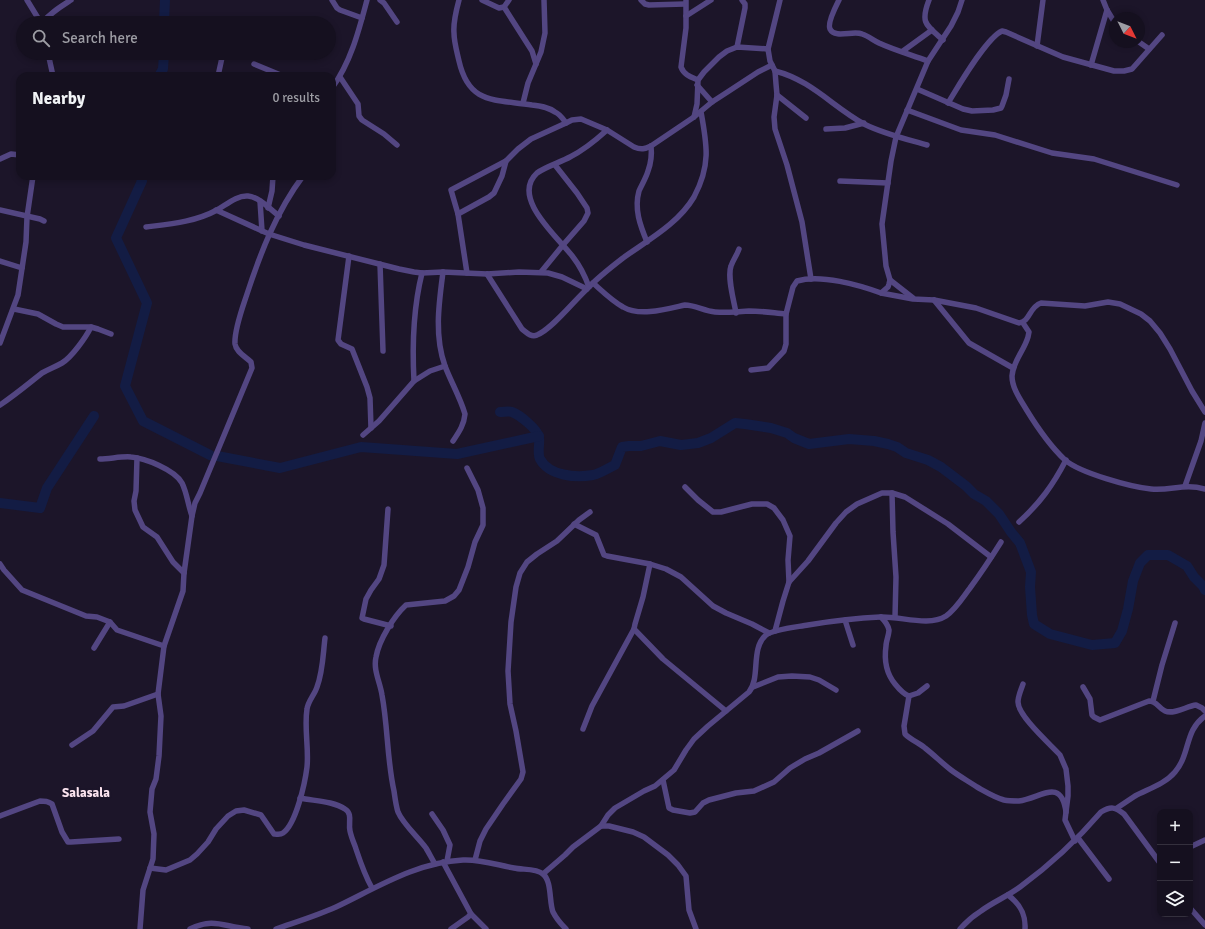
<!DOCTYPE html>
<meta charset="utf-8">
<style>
body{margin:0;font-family:Signika,sans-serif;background:#221e2c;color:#f1f3f6}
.controls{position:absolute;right:12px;bottom:12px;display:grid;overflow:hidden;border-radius:8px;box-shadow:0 2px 6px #0003}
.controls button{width:36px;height:36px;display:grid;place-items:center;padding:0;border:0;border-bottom:1px solid #34303d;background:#15101f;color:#f1f3f6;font:20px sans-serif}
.compass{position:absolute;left:1109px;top:12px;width:36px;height:36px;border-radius:50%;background:#15101f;box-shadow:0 2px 6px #0003;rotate:132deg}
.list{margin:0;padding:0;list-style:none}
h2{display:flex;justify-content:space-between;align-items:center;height:52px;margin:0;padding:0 16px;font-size:17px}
h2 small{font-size:13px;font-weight:400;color:#9d9da4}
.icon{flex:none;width:22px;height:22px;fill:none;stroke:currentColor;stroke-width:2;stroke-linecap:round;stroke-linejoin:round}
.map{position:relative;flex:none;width:1205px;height:929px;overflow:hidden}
.search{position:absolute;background:#15101f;box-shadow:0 2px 6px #0003;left:16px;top:16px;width:320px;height:44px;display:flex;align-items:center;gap:10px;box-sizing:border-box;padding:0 14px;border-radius:22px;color:#9d9da4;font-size:15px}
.panel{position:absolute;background:#15101f;box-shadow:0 2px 6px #0003;left:16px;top:72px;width:320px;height:108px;border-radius:12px}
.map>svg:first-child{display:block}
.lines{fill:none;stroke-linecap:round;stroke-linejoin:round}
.river{stroke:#131c44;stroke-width:10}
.minor{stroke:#534682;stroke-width:5.5}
.labels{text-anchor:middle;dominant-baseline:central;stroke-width:4;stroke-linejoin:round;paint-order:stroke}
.quarter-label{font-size:13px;font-weight:bold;fill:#fbe3ee;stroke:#1c1529}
</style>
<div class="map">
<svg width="1205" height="929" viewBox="0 0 1205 929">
<rect width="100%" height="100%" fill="#1c1529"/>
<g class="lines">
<g class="river">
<polyline points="164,23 165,0"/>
<polyline points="159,76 163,69 164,53"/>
<polyline points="140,176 142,181 116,238 147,303 125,386 143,421 210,455"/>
<path d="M500 412C504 412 509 411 512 412 520 415 537 429 539 437 540 444 537 453 540 459 549 476 576 478 593 475 601 473 608 468 615 465L622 447 629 446H641L660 441 681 445 698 443 711 438 735 423 745 424 771 428 787 433 794 438 809 444 849 439 874 441 888 444 897 447 906 453 928 460 941 467 966 486 974 494 986 501 999 514 1011 532 1020 543 1031 572 1030 587 1032 615 1034 624 1050 634 1092 645 1115 643 1122 631 1128 609 1133 581 1140 563 1148 555H1168L1187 566 1194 577 1203 586 1205 590"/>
<polyline points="217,456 280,468 361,447 457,454 539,436"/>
<polyline points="0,503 40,508 47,488 94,416"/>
</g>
<g class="minor">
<polyline points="27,0 41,23"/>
<polyline points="332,0 337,8 340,10 362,18"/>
<polyline points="380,0 384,3 397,22"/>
<path d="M459 0C456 11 453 22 454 33 454 42 457 52 459 61 469 105 495 99 532 105 540 106 548 107 555 112 560 114 563 119 566 123"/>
<polyline points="482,0 499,8 504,7 509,0"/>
<polyline points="641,0 645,4 649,5 685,4"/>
<path d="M686 0V28L681 67C684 75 691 77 698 80"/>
<polyline points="780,0 768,49 770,61 775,71 776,84 777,95 774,117 775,129 787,165 802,222 811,279"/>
<path d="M839 0C836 6 827 23 830 29 835 39 854 30 862 34 868 36 873 40 879 43 894 50 912 55 928 61"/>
<path d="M929 0C920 23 926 25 943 40"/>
<polyline points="1103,0 1107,10 1115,23"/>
<polyline points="504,7 532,51 536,64"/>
<polyline points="686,16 711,0"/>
<path d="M42 23C50 13 60 7 71 0"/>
<polyline points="1139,42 1149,49"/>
<polyline points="1037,46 1043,0"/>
<polyline points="737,47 745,8 745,4 742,0"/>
<polyline points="903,51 932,30"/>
<polyline points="48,53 53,76"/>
<polyline points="254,64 283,76"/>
<polyline points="1091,65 1107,10"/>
<path d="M775 71C811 80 833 107 864 124 884 134 906 139 927 145"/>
<polyline points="218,76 223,53"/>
<polyline points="340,77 358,104 359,116 362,120 384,134 397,145"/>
<polyline points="697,85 712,102"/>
<path d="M332 88C351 62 359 30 367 0"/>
<polyline points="917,89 963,109 972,111 993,110 1001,108 1002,106 1006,95 1009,79"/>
<polyline points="777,95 806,118"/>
<polyline points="523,103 528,83 541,52 545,33 544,0"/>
<path d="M948 103C958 87 986 38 1002 31L1006 32 1063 57 1114 71H1124L1132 69 1162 35"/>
<polyline points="907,110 961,130 995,135 1052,153 1094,159 1177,185"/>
<polyline points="694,117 697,104 698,80 704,72 719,57 727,51 737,47 768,49"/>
<polyline points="826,129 845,128 864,123"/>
<polyline points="0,159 11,154 20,155"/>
<polyline points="840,181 888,183"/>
<polyline points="260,201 262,231"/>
<polyline points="268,208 272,191 273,176"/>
<polyline points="0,210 40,219 44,221"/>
<polyline points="216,210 269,234 304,245 399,269 414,272 422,273 443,272 487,274 519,272 548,273 562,277 587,289"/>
<path d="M458 214 489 197 494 193 502 176 506 161 518 149 531 139 566 123 572 120 581 119 607 130 634 147C641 150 645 149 651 146L694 117 712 102 729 91 758 72 772 65"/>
<path d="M146 227C170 224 195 222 217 210 226 205 237 195 248 196 259 197 270 209 279 216"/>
<path d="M647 242C640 225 634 209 639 191 642 184 646 178 648 171 651 163 652 155 651 146"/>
<polyline points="349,256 338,340 341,344 352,349 367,387 370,398 371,428"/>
<polyline points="0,261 22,268"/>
<polyline points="380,264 383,351"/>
<path d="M443 272C439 303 434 335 445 366 451 382 460 397 465 414 464 425 459 432 453 441"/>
<polyline points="541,272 563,245 584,221 588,213 587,208 577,193 555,165"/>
<polyline points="467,273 458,214 451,190 506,161"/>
<path d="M487 274 522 329C526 332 531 338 537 335 551 330 574 301 586 290 597 278 610 268 623 258 648 240 678 224 694 197 711 165 707 145 701 112"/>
<polyline points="890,280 913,298"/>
<path d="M593 283C602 291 612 301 623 307 640 317 667 309 685 305 695 305 704 311 715 312 727 313 738 312 749 311 762 311 774 313 786 314"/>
<path d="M589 287C585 276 580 266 573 257 559 238 510 198 537 173 545 167 561 162 570 157 584 150 596 140 607 130"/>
<path d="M881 293 913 299 934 300 976 308 1019 323C1030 322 1029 307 1041 303L1085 306 1108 302 1120 304 1141 314 1150 321 1160 333 1170 349 1192 391 1205 412"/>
<polyline points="934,300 969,343 1013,368"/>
<polyline points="14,309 38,314 56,324 63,327 91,327 98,329 111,334"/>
<path d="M736 313C734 301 727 277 731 266 733 260 737 255 739 249"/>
<path d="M1023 323 1029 332 1028 337C1024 351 1013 361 1012 376 1012 388 1020 399 1026 409 1037 427 1050 446 1065 460 1080 473 1131 487 1151 489 1171 491 1184 483 1205 489"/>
<polyline points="0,343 18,295 26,242 27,217 33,176"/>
<path d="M751 370 768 368 784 351 786 344V314L793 287 797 281C821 274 859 285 881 293L888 287 889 284 890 280 886 266 882 224 891 161 896 137 928 61 951 26 958 12 962 0"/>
<path d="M414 381C412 344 413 309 422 273"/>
<path d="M0 405C15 395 28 384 42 373 49 369 55 367 62 363 72 357 86 337 91 327"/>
<polyline points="363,435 379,421 414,381 430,371 445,366"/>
<polyline points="137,458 136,491 134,501 135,510 143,527 157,537 173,562 184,573"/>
<path d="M100 459C109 459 123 456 131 457 145 458 175 470 182 483 187 493 188 505 192 516"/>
<polyline points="1185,486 1201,441 1205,423"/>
<polyline points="685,487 698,500 713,512 721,512 752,504 767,504 774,508 783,520 790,536 788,560 789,582"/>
<polyline points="892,493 893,532 896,577 895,617"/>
<polyline points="388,509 384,565 379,579 371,590 366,599 362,618 364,619 391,626"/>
<path d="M1019 522C1040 503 1053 485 1066 460"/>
<polyline points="574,524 596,535 604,555 607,556 650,564 666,569 681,577 713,606 726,613 752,624 769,633"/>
<polyline points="0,564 4,570 22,590 86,616 97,617 110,622 117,630 164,646"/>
<polyline points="650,564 643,597 635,624 634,629 663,659 726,711"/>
<path d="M881 617C885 621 888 625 889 630 889 635 886 641 886 646 884 660 886 673 895 684 899 689 903 694 909 696L918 693 927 686"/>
<polyline points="845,620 853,645"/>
<polyline points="775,631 783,601 789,582 808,561 836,523 846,512 857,504 882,493 892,493 905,497 948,524 991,557"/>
<polyline points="94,648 110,622"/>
<path d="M1023 684C1021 690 1018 696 1018 702 1018 716 1050 744 1060 755L1066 769 1068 786V796L1065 820 1075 841"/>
<polyline points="753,687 778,677 792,676 810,677 819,680 836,690"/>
<path d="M1083 687 1090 699 1092 715 1094 717 1100 720 1149 701C1157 701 1158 708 1165 711 1174 715 1187 706 1196 705L1202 708 1205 711"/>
<path d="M909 696 904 726 905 734C911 740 919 743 925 748 934 755 942 763 951 770 959 776 968 781 977 787 986 792 994 797 1004 800 1009 801 1014 801 1019 801 1041 798 1061 777 1066 812"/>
<polyline points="1153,701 1162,665 1175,623"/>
<polyline points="583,729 592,706 634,629"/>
<polyline points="72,745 93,731 113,707 124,706 158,694"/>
<polyline points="663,780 669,808 673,810 690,813 695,812 703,803 709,800 736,793 754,791 774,782 790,768 805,759 819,753 858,731"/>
<path d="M300 798C314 801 333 801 345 809 353 814 348 823 350 831 351 836 353 841 355 846 360 861 364 874 372 888"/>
<path d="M1117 808C1123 804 1129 800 1135 796 1148 789 1165 784 1175 772 1191 753 1184 731 1205 716"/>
<polyline points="432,814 443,830 450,845 447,861"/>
<path d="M0 816 40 801C45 801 48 801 52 804L62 832 68 842H71L119 839"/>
<path d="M601 826 608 815 615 808 644 791 655 786 674 770 686 750 694 739 708 726 749 692C761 677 750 649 766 635 774 629 797 627 808 625 832 621 856 618 880 617 900 616 929 627 946 616 956 609 963 597 970 588 981 573 991 558 1001 542"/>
<polyline points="1078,838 1109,879"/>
<polyline points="1190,847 1205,840"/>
<polyline points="475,860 480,841 486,829 503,804 521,779 523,772 516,731 510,704 508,671 511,622 516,587 520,573 527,562 537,554 557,541 579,520 590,512"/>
<polyline points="443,862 471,914 486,929"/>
<path d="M435 864C432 859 429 853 426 848 418 837 403 824 398 812 396 806 395 798 394 791 387 760 388 727 382 695 380 682 373 670 376 657 379 640 394 616 406 605L445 601 454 596 459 590 468 567 475 542 483 525V508L478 490 467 468"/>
<path d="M150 868 166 870 190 860 197 854 208 842 216 829 228 816 236 811 244 810 261 815 274 834C278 834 280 835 283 833 296 824 305 783 307 767 309 748 304 728 307 709 308 701 315 694 317 687 323 671 323 654 325 638"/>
<polyline points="543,874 565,855 573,847 601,826 609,826 633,832 644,837 668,855 678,865 686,876 689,910 696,929"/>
<path d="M1008 895C1020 904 1026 914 1025 929"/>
<polyline points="1190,908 1205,925"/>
<path d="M140 929 143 890 153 859 154 834 150 812 152 789 156 779 159 756 161 716 158 694 164 646 183 591 184 573 192 516 195 503 200 493 252 368 251 362C246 357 236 352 235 344 234 331 242 309 246 297 260 254 276 212 303 176"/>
<path d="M190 929C214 917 224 927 248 929"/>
<path d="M276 929C296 922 316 916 336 907 376 888 417 862 463 860 480 859 497 865 514 868 522 870 536 868 543 874 552 881 549 902 553 912 556 918 561 924 566 929"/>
<polyline points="451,929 468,917 471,914"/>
<path d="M960 929C966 922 973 916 981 911 993 902 1008 896 1020 887 1050 865 1077 840 1101 812 1111 806 1115 807 1124 814L1160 863"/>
</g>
</g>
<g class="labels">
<g class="quarter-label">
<text x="86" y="793">Salasala</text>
</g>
</g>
</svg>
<div class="controls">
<button>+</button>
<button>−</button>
<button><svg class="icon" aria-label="layers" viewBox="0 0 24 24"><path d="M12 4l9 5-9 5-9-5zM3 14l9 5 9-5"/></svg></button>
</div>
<svg class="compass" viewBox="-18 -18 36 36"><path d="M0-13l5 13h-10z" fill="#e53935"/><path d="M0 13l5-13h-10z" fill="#9d9da4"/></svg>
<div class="search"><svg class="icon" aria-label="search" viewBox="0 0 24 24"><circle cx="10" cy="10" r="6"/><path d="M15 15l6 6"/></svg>Search here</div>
<section class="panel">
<h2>Nearby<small>0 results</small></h2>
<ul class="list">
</ul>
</section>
</div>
